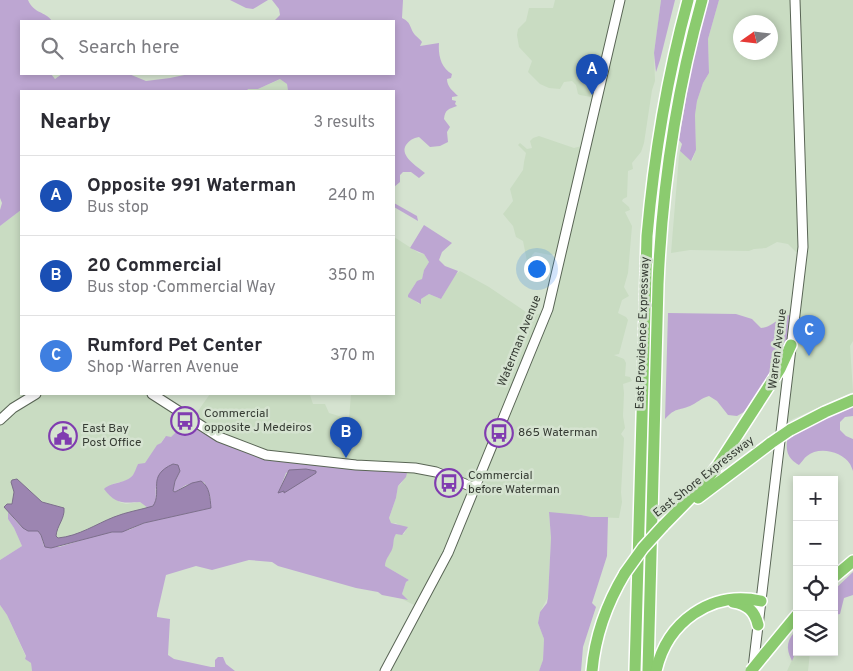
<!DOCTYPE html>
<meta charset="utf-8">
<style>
body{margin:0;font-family:Overpass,sans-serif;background:#f2f2f3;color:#2b2b33}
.controls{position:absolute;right:15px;bottom:15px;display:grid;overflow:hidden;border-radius:0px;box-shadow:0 2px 8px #0003}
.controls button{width:45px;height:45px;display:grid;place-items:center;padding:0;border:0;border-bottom:1px solid #e1e1e2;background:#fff;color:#2b2b33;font:25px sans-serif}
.compass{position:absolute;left:733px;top:15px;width:45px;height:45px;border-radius:50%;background:#fff;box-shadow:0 2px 8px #0003;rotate:256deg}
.you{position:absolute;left:536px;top:268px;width:18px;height:18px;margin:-12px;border:4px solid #fff;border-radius:50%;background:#1a73e8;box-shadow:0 0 0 8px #1a73e833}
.badge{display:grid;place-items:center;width:32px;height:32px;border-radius:50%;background:#803cb0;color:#fff;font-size:16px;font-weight:700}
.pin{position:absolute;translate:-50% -41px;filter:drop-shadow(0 1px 2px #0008)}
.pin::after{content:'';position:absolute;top:26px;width:18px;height:15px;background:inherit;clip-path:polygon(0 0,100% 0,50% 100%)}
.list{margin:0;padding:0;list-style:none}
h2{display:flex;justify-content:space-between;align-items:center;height:65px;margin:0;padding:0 20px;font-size:21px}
h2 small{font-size:16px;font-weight:400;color:#7c7c81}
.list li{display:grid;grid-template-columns:32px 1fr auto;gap:15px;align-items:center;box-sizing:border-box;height:80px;padding:0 20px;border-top:1px solid #e1e1e2}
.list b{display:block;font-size:19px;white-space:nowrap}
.list p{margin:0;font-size:16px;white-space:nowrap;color:#7c7c81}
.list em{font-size:16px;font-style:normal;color:#7c7c81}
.icon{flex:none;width:28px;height:28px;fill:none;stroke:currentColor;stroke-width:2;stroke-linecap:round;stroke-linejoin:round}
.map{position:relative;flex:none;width:853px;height:671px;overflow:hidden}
.search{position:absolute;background:#fff;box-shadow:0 2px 8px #0003;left:20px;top:20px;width:375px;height:55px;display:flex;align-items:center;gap:12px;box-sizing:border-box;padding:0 18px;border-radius:0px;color:#7c7c81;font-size:19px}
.panel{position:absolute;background:#fff;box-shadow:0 2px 8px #0003;left:20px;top:90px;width:375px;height:305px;border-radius:0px}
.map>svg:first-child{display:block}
.built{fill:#c9dcc2;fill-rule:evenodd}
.green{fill:#bda6d2;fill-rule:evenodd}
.water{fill:#9c85b1;stroke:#7d6f8c}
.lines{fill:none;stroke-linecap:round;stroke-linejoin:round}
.secondary-casing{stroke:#596555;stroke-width:11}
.highway-casing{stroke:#fff;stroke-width:14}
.secondary{stroke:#fff;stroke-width:9}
.highway{stroke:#8bcb6f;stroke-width:11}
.highway-bridge-casing{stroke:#fff;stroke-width:14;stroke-linecap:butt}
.highway-bridge{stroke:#8bcb6f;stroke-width:11}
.labels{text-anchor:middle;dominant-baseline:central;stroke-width:5;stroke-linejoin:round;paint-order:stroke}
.street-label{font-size:12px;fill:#363c34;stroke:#d5e3d0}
.poi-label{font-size:12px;fill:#363c34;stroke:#d5e3d0;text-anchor:start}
</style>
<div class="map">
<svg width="853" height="671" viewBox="0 0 853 671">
<rect width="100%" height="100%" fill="#d5e3d0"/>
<g class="built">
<polygon points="555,0 661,0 654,53 655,81 652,90 644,143 641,152 632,163 633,169 628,171 627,197 623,199 622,201 629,207 630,210 625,212 632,226 628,273 624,287 629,296 622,300 618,313 626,317 628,320 619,354 614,355 624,359 626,363 625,376 630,377 632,381 623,384 624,393 623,416 625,428 621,434 624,438 621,492 622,502 619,518 590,517 581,515 549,513 551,538 548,597 540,612 538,623 544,639 543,661 539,671 385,671 420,608 402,599 407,600 402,594 406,582 409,580 385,566 385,562 393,546 392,541 396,534 404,534 406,530 396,523 390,523 389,518 396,498 398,486 401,484 404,478 283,457 188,425 185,421 179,421 175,433 171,437 165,437 145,464 138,464 135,473 128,480 112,484 119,502 126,504 140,502 148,508 114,517 95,527 64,537 58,538 56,536 56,532 64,508 42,502 17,479 14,500 8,511 8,519 14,528 22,546 0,560 0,226 21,210 21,394 151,394 193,418 210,394 311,394 310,395 313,404 325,404 329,413 349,419 351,394 394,394 394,237 419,253 424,254 429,262 424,270 422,279 415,284 408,295 419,304 421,299 429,294 441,299 455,275 460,271 489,287 532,316 541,313 543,316 556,259 555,254 550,255 535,252 532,255 530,262 527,261 523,241 516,237 513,226 503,214 513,201 510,189 523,170 524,162 526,153 518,145 520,143 527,149 532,148 530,141 533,138 539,136 574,148 582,146 598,95 591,97 580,95 578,94 576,85 572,81 564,82 560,89 549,88 540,84 528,72 532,61 519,47 517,35 518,29 526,21 529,8 553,8"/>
<path d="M719 0H853V341L850 346 853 392 793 419 783 425 803 252H796L788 244 777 242 766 248 754 249 749 251 690 250 671 253 679 156 680 151 692 161 696 150 695 115 697 101 703 83 709 73 708 39ZM740 22H770V52H740Z"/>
<polygon points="281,79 287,84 288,91 247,91 248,89 258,89"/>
<polygon points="0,605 7,615 26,657 25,659 31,663 32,671 0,671"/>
<polygon points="797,649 797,652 810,652 808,671 787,671"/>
</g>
<g class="green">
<path d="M0 0H28C34 14 45 11 52 21H21V74H51L55 79 62 74H129L146 81 170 78 189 74H394V21H274L280 15 279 9 272 0H403L402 18C412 23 409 27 415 35 417 37 420 39 422 42L420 46 439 43C438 55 441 68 452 74L451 78 447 79C447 87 453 91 458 96L452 97V100L456 101 455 104 457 106C449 109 445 109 444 119L450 127 447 132 448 142 440 146 430 147 419 137C413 138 410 140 406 145 399 156 418 167 425 173L419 178 411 172H403L400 175V182L394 187V91H288L287 84 280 79 258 89H248L247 91H21V210L0 226V210L2 203 0 198Z"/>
<polygon points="230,0 268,0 253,9 246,8"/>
<polygon points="661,0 675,0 660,60 656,72 654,53"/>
<polygon points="707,0 719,0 708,39 709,73 703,83 697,101 695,115 696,150 691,161 680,151 682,144 679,140 691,69"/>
<polygon points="394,203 417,216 418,221 394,207"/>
<polygon points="424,225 452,243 442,252 439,260 445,266 458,271 441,299 429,294 421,299 421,304 408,297 408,295 417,281 422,279 424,270 429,262 424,254 410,248"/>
<path d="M668 313 736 314 752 319 761 328C774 327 779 315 791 315L792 345 744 412 737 416 728 415 717 401 709 396C701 398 697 403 690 406 678 411 676 407 665 419Z"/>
<path d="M853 403V416L845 417 840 422V430L846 436 853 439V471C852 468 851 466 850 464 842 451 818 446 807 456 804 458 802 462 799 465 787 458 785 450 788 436Z"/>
<path d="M193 418 250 450 408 469 406 477 398 486 396 498 389 518 391 523 408 527 402 535 396 534C393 539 394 540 393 546 392 553 385 558 385 566L409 580 406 582 402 594 408 600 382 595 378 592 356 588 278 566 272 562 249 560 212 570 196 566 166 575 157 614V617L170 619 168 655 174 659 211 667H215V660L218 657H223L226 664 235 671H32L31 663 25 659 26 656 7 615 0 605V560L22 546 14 528 8 519V512C21 525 18 529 38 531L41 535 44 546 59 547 105 533 129 530 144 523 211 508 210 495 204 482 186 485 175 492 173 491 175 481 180 471 176 464C167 464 157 477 156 487 155 492 157 499 155 503 153 507 152 507 148 508L140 502C123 503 115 504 104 489 113 481 126 484 133 475 135 472 136 468 138 464L145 463 157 445 161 443 166 436 171 437 175 433 179 421H185L189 425ZM291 470H312L316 473 285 491 279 492 286 473Z"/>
<polygon points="549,512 581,515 591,517 608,517 607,556 592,603 596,607 583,647 581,671 539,671 543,660 544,639 538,623 540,612 547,603 548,597 551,538"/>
<polygon points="853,572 853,595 844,598 840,614 834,615 834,590"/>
<path d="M797 629V649L792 661C785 647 787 640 797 629Z"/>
</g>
<g class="water">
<path d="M173 464 178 465 180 471 175 481 173 491 175 492 192 483 201 481C210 487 210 498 211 508L144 523 122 532H112L51 548 45 547 41 535 38 531H28L23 528 4 507 7 504H12L14 492 11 482 12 480 17 479 42 502 64 508C65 519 57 525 56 536L58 538C79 536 96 524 114 517 126 512 140 510 153 506 163 491 146 476 173 464Z"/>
<polygon points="306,469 316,471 316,473 284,493 284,491 278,493 289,470"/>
</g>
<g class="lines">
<defs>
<g id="secondary">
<polyline points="152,394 219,437 266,455 356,465 415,468 436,472 475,488"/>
<polyline points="0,420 13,408 36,394"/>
<polyline points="753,668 803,247 795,0"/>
<polyline points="385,671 448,553 548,309 620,0"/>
</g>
<g id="highway">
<polyline points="790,430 825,412 853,400"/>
<polyline points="698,498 771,443"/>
<polyline points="663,526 703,485 718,465 780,369 791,345"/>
<polyline points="834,577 853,561"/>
<path d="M733 602C747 604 755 611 758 625"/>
<polyline points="764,655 797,615"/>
<path d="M592 671C595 636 607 603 625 573"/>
<path d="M635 671 647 236C654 156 667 77 688 0"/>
<path d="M648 671 658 284C662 188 676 93 702 0"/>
<path d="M656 671C667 622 711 590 761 601"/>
</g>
</defs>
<use href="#secondary" class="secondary-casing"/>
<use href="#highway" class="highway-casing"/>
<use href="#secondary" class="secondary"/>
<use href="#highway" class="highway"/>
<defs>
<g id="highway-bridge">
<polyline points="771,443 790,430"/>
<polyline points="625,573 643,548 663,526"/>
<polyline points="751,671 764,655"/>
</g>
</defs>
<use href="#highway-bridge" class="highway-bridge-casing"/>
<use href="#highway-bridge" class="highway-bridge"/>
</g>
<defs>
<symbol id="bus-ring" viewBox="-11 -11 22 22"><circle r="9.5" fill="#d5e3d0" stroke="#803cb0" stroke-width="1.5"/><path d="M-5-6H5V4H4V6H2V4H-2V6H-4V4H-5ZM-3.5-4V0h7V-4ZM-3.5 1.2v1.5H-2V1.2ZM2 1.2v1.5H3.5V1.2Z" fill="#803cb0"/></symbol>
<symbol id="civic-ring" viewBox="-11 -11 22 22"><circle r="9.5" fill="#d5e3d0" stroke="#803cb0" stroke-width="1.5"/><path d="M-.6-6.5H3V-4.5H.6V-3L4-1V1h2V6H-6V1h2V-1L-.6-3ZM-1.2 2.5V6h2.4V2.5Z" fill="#803cb0"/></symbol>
</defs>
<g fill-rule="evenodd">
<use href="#bus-ring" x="169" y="405" width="32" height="32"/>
<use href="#bus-ring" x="483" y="417" width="32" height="32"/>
<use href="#civic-ring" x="47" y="420" width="32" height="32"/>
<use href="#bus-ring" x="433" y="467" width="32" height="32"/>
</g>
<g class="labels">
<g class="street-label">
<text transform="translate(643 333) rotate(-88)">East Providence Expressway</text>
<text transform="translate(520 341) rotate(-68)">Waterman Avenue</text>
<text transform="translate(778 349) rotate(-83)">Warren Avenue</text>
<text transform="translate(704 477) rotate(-38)">East Shore Expressway</text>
</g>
<g class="poi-label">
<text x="204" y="414">Commercial<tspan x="204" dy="14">opposite J Medeiros</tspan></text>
<text x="82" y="429">East Bay<tspan x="82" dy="14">Post Office</tspan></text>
<text x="518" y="433">865 Waterman</text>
<text x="468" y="476">Commercial<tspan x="468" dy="14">before Waterman</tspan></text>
</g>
</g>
</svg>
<div class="controls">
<button>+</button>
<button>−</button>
<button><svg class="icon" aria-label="locate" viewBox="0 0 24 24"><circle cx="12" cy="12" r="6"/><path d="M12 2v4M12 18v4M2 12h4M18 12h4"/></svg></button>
<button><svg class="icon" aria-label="layers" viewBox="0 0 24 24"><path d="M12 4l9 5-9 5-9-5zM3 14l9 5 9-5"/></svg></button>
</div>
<svg class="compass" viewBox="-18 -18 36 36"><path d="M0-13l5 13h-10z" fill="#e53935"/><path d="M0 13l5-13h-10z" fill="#7c7c81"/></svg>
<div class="you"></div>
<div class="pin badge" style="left:592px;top:95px;background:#1a4fb4">A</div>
<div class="pin badge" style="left:346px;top:458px;background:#1a4fb4">B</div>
<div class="pin badge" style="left:809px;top:356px;background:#3f7fe0">C</div>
<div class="search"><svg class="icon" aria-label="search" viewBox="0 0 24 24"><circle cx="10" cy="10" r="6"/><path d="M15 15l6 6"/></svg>Search here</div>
<section class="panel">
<h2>Nearby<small>3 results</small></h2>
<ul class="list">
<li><span class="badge" style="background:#1a4fb4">A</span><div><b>Opposite 991 Waterman</b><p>Bus stop</p></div><em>240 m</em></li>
<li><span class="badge" style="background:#1a4fb4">B</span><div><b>20 Commercial</b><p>Bus stop · Commercial Way</p></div><em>350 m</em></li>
<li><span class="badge" style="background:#3f7fe0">C</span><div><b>Rumford Pet Center</b><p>Shop · Warren Avenue</p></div><em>370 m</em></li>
</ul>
</section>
</div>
